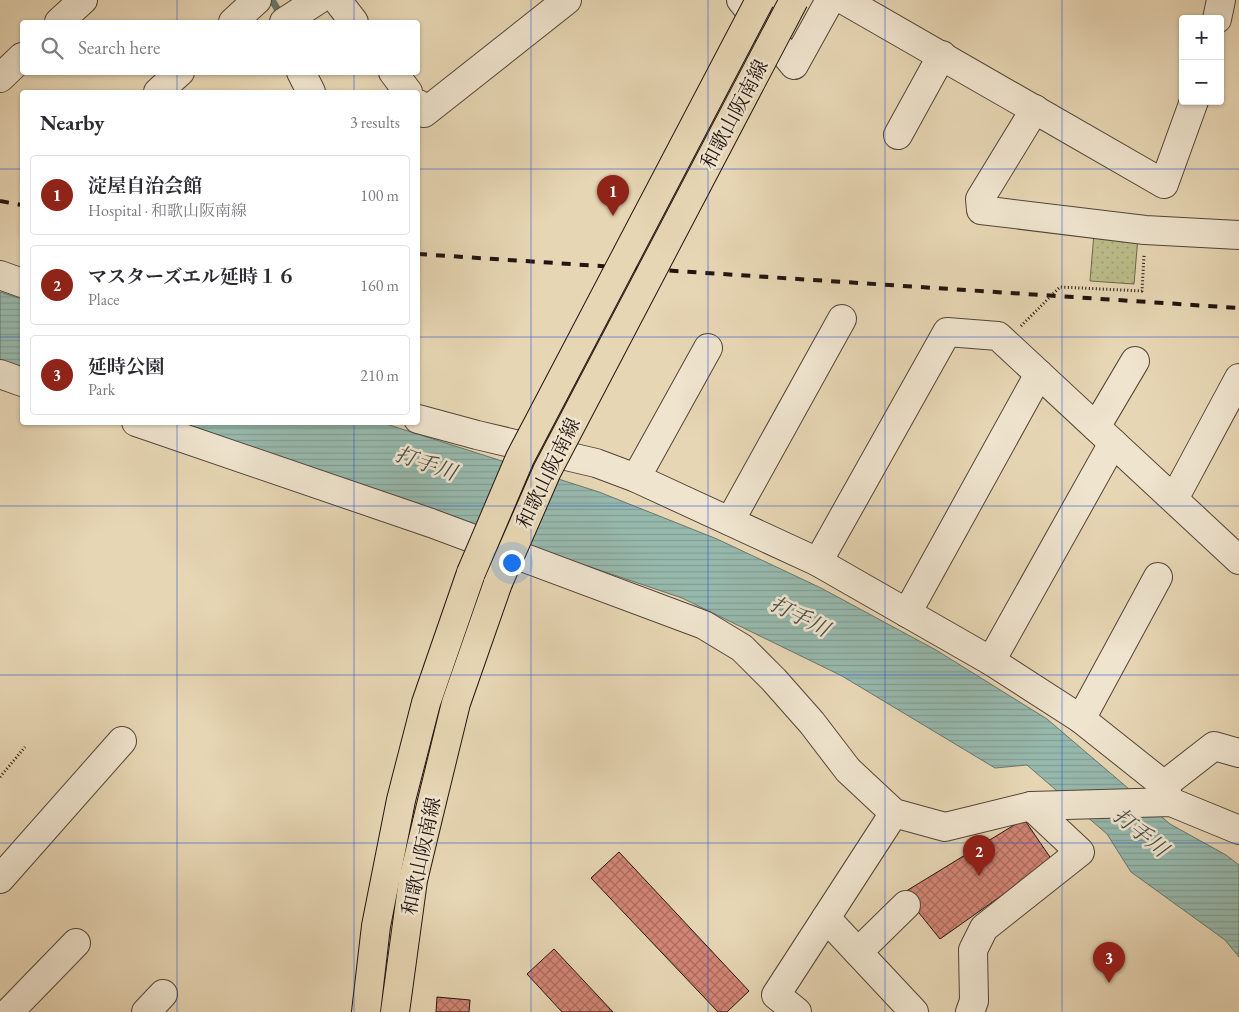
<!DOCTYPE html>
<meta charset="utf-8">
<style>
body{margin:0;font-family:"EB Garamond","Noto Serif JP",serif;background:#f7f7f7;color:#2b2b33}
.controls{position:absolute;right:15px;top:15px;display:grid;overflow:hidden;border-radius:5px;box-shadow:0 1px 4px #0004}
.controls button{width:45px;height:45px;display:grid;place-items:center;padding:0;border:0;border-bottom:1px solid #e1e1e2;background:#fff;color:#2b2b33;font:25px sans-serif}
.you{position:absolute;left:511px;top:562px;width:18px;height:18px;margin:-12px;border:4px solid #fff;border-radius:50%;background:#1a73e8;box-shadow:0 0 0 8px #1a73e833}
.badge{display:grid;place-items:center;width:32px;height:32px;border-radius:50%;background:#8f2418;color:#fff;font-size:16px;font-weight:700}
.pin{position:absolute;translate:-50% -41px;filter:drop-shadow(0 1px 2px #0008)}
.pin::after{content:'';position:absolute;top:26px;width:18px;height:15px;background:inherit;clip-path:polygon(0 0,100% 0,50% 100%)}
.list{margin:0;padding:0;list-style:none}
h2{display:flex;justify-content:space-between;align-items:center;height:65px;margin:0;padding:0 20px;font-size:21px}
h2 small{font-size:16px;font-weight:400;color:#7c7c81}
.list li{display:grid;grid-template-columns:32px 1fr auto;gap:15px;align-items:center;box-sizing:border-box;height:80px;margin:0 10px 10px;padding:0 10px;border:1px solid #e1e1e2;border-radius:5px}
.list b{display:block;font-size:19px;white-space:nowrap}
.list p{margin:0;font-size:16px;white-space:nowrap;color:#7c7c81}
.list em{font-size:16px;font-style:normal;color:#7c7c81}
.icon{flex:none;width:28px;height:28px;fill:none;stroke:currentColor;stroke-width:2;stroke-linecap:round;stroke-linejoin:round}
.map{position:relative;flex:none;width:1239px;height:1012px;overflow:hidden}
.search{position:absolute;background:#fff;box-shadow:0 1px 4px #0004;left:20px;top:20px;width:400px;height:55px;display:flex;align-items:center;gap:12px;box-sizing:border-box;padding:0 18px;border-radius:5px;color:#7c7c81;font-size:19px}
.panel{position:absolute;background:#fff;box-shadow:0 1px 4px #0004;left:20px;top:90px;width:400px;height:335px;border-radius:5px}
.map>svg:first-child{display:block}
.park{fill:url(#park-dots);stroke:#6e684c}
.water{fill:url(#water-rules);stroke:#68776e}
.lines{fill:none;stroke-linecap:round;stroke-linejoin:round}
.stream{stroke:#68776e;stroke-width:7}
.building{fill:url(#building-cross-hatch);stroke:#221510}
.minor-casing{stroke:#534539;stroke-width:30}
.major-casing{stroke:#221510;stroke-width:30}
.path{stroke:#221510;stroke-width:3;stroke-dasharray:1 2.5;stroke-linecap:butt}
.minor{stroke:#efe4ce;stroke-width:28}
.major{stroke:#e7d6b4;stroke-width:28}
.rail{stroke:#221510;stroke-width:4;stroke-dasharray:9 9;stroke-linecap:butt}
.major-bridge-casing{stroke:#221510;stroke-width:30;stroke-linecap:butt}
.major-bridge{stroke:#e7d6b4;stroke-width:28}
.grid{fill:none;stroke:#1d4ed8;stroke-width:1;stroke-opacity:0.55}
.labels{text-anchor:middle;dominant-baseline:central;stroke-width:5;stroke-linejoin:round;paint-order:stroke}
.street-label{font-size:20px;fill:#221510;stroke:#efe4ce}
.water-label{font-size:21px;font-style:italic;fill:#4b4e47;stroke:#efe4ce}
</style>
<div class="map">
<svg width="1239" height="1012" viewBox="0 0 1239 1012">
<defs>
<pattern id="park-dots" width="8" height="8" patternUnits="userSpaceOnUse" patternTransform="scale(1.25)"><rect width="8" height="8" fill="#bbbc89"/><path d="M2 2h.1M6 6h.1" fill="none" stroke="#a0a175" stroke-width="1.8" stroke-linecap="round"/></pattern>
<pattern id="water-rules" width="6" height="5" patternUnits="userSpaceOnUse" patternTransform="scale(1.25)"><rect width="6" height="5" fill="#97b9ad"/><path d="M0 2.5h6" fill="none" stroke="#829e94"/></pattern>
<pattern id="building-cross-hatch" width="8" height="8" patternUnits="userSpaceOnUse" patternTransform="scale(1.25)"><rect width="8" height="8" fill="#d48676"/><path d="M0 0l8 8M0 8l8-8" fill="none" stroke="#ac6c5f"/></pattern>
</defs>
<rect width="100%" height="100%" fill="#e7d6b4"/>
<filter id="stains"><feTurbulence type="fractalNoise" baseFrequency=".004" numOctaves="4"/><feColorMatrix values="0 0 0 0 .2 0 0 0 0 .09 0 0 0 0 .02 0 0 0 .5 -.17"/></filter>
<radialGradient id="worn" r=".72"><stop offset=".6" stop-color="#630" stop-opacity="0"/><stop offset="1" stop-color="#630" stop-opacity=".3"/></radialGradient>
<polygon class="park" points="1094,233 1138,237 1134,284 1090,281"/>
<g class="water">
<polygon points="0,292 22,299 22,369 0,361"/>
<polygon points="172,423 383,423 599,492 717,539 821,588 936,650 1047,719 1170,824 1226,855 1239,865 1239,957 1225,940 1131,872 1107,834 1027,765 995,768 842,676 682,598 342,483"/>
</g>
<g class="lines">
<polyline class="stream" points="272,0 282,17"/>
</g>
<g class="building">
<polygon points="1024,819 1052,860 940,939 903,893"/>
<polygon points="619,852 749,991 727,1012 718,1012 591,878"/>
<polygon points="554,949 613,1012 562,1012 527,974"/>
<polygon points="437,997 470,1000 469,1012 436,1012"/>
</g>
<g class="lines">
<defs>
<g id="minor">
<polyline points="337,0 354,22"/>
<polyline points="741,0 794,65 830,0"/>
<polyline points="844,0 1164,184 1194,101"/>
<polyline points="1217,19 1221,0"/>
<polyline points="59,22 83,0"/>
<polyline points="233,22 257,0"/>
<polyline points="284,22 318,0"/>
<polyline points="301,72 311,92"/>
<polyline points="393,72 408,92"/>
<polyline points="0,78 22,57"/>
<polyline points="158,92 180,72"/>
<polyline points="418,104 424,113 567,0"/>
<polyline points="1035,109 980,199 981,210 1145,230 1239,235"/>
<polyline points="898,135 942,55"/>
<polyline points="0,275 22,283"/>
<polyline points="0,374 22,382"/>
<polyline points="418,419 477,435 596,463 636,478 818,562 991,661 1081,719 1164,785"/>
<polyline points="136,422 431,523 704,625 742,648 774,680 812,723 848,770 894,813 945,827 1031,806 1171,802 1239,830"/>
<polyline points="1096,427 1135,361"/>
<polyline points="636,478 708,348"/>
<polyline points="1174,499 1239,378"/>
<polyline points="730,521 842,319"/>
<polyline points="818,562 947,332 998,336 1239,560"/>
<polyline points="907,613 1039,374"/>
<polyline points="991,661 1113,443"/>
<polyline points="1081,719 1158,577"/>
<polyline points="1170,801 1164,785 1214,746 1239,753"/>
<polyline points="0,879 122,741"/>
<polyline points="826,918 914,1012"/>
<polyline points="858,952 906,905"/>
<polyline points="9,1012 76,943"/>
<polyline points="146,1012 163,994"/>
<polyline points="797,1012 776,995 894,813"/>
<polyline points="970,1012 974,1001 973,950 984,928 1080,852 1031,806"/>
</g>
<g id="major">
<polyline points="366,1012 376,926 401,800 426,703 471,573"/>
<polyline points="395,1012 413,880 434,793 456,703 498,583"/>
</g>
</defs>
<use href="#minor" class="minor-casing"/>
<use href="#major" class="major-casing"/>
<g class="path">
<polyline points="1021,326 1060,287 1142,291 1144,255"/>
<polyline points="0,777 25,747"/>
</g>
<use href="#minor" class="minor"/>
<use href="#major" class="major"/>
<g class="rail">
<polyline points="0,201 22,205"/>
<polyline points="418,254 1239,308"/>
</g>
<defs>
<g id="major-bridge">
<polyline points="471,573 520,458 760,0"/>
<polyline points="498,583 547,471 794,0"/>
</g>
</defs>
<use href="#major-bridge" class="major-bridge-casing"/>
<use href="#major-bridge" class="major-bridge"/>
</g>
<path class="grid" d="M177 0V22M354 0V22M531 0V1012M708 0V1012M885 0V1012M1062 0V1012M177 72V92M354 72V92M0 169H22M418 169H1239M0 337H22M418 337H1239M177 422V1012M354 422V1012M0 506H1239M0 675H1239M0 843H1239"/>
<g class="labels">
<g class="street-label">
<text transform="translate(734 114) rotate(-62)">和歌山阪南線</text>
<text transform="translate(548 473) rotate(-64)">和歌山阪南線</text>
<text transform="translate(421 856) rotate(-78)">和歌山阪南線</text>
</g>
<g class="water-label">
<text transform="translate(426 463) rotate(19)">打手川</text>
<text transform="translate(800 616) rotate(27)">打手川</text>
<text transform="translate(1141 832) rotate(39)">打手川</text>
</g>
</g>
<rect width="100%" height="100%" filter="url(#stains)"/>
<rect width="100%" height="100%" fill="url(#worn)"/>
</svg>
<div class="controls">
<button>+</button>
<button>−</button>
</div>
<div class="you"></div>
<div class="pin badge" style="left:613px;top:216px">1</div>
<div class="pin badge" style="left:979px;top:876px">2</div>
<div class="pin badge" style="left:1109px;top:983px">3</div>
<div class="search"><svg class="icon" aria-label="search" viewBox="0 0 24 24"><circle cx="10" cy="10" r="6"/><path d="M15 15l6 6"/></svg>Search here</div>
<section class="panel">
<h2>Nearby<small>3 results</small></h2>
<ul class="list">
<li><span class="badge">1</span><div><b>淀屋自治会館</b><p>Hospital · 和歌山阪南線</p></div><em>100 m</em></li>
<li><span class="badge">2</span><div><b>マスターズエル延時１６</b><p>Place</p></div><em>160 m</em></li>
<li><span class="badge">3</span><div><b>延時公園</b><p>Park</p></div><em>210 m</em></li>
</ul>
</section>
</div>
